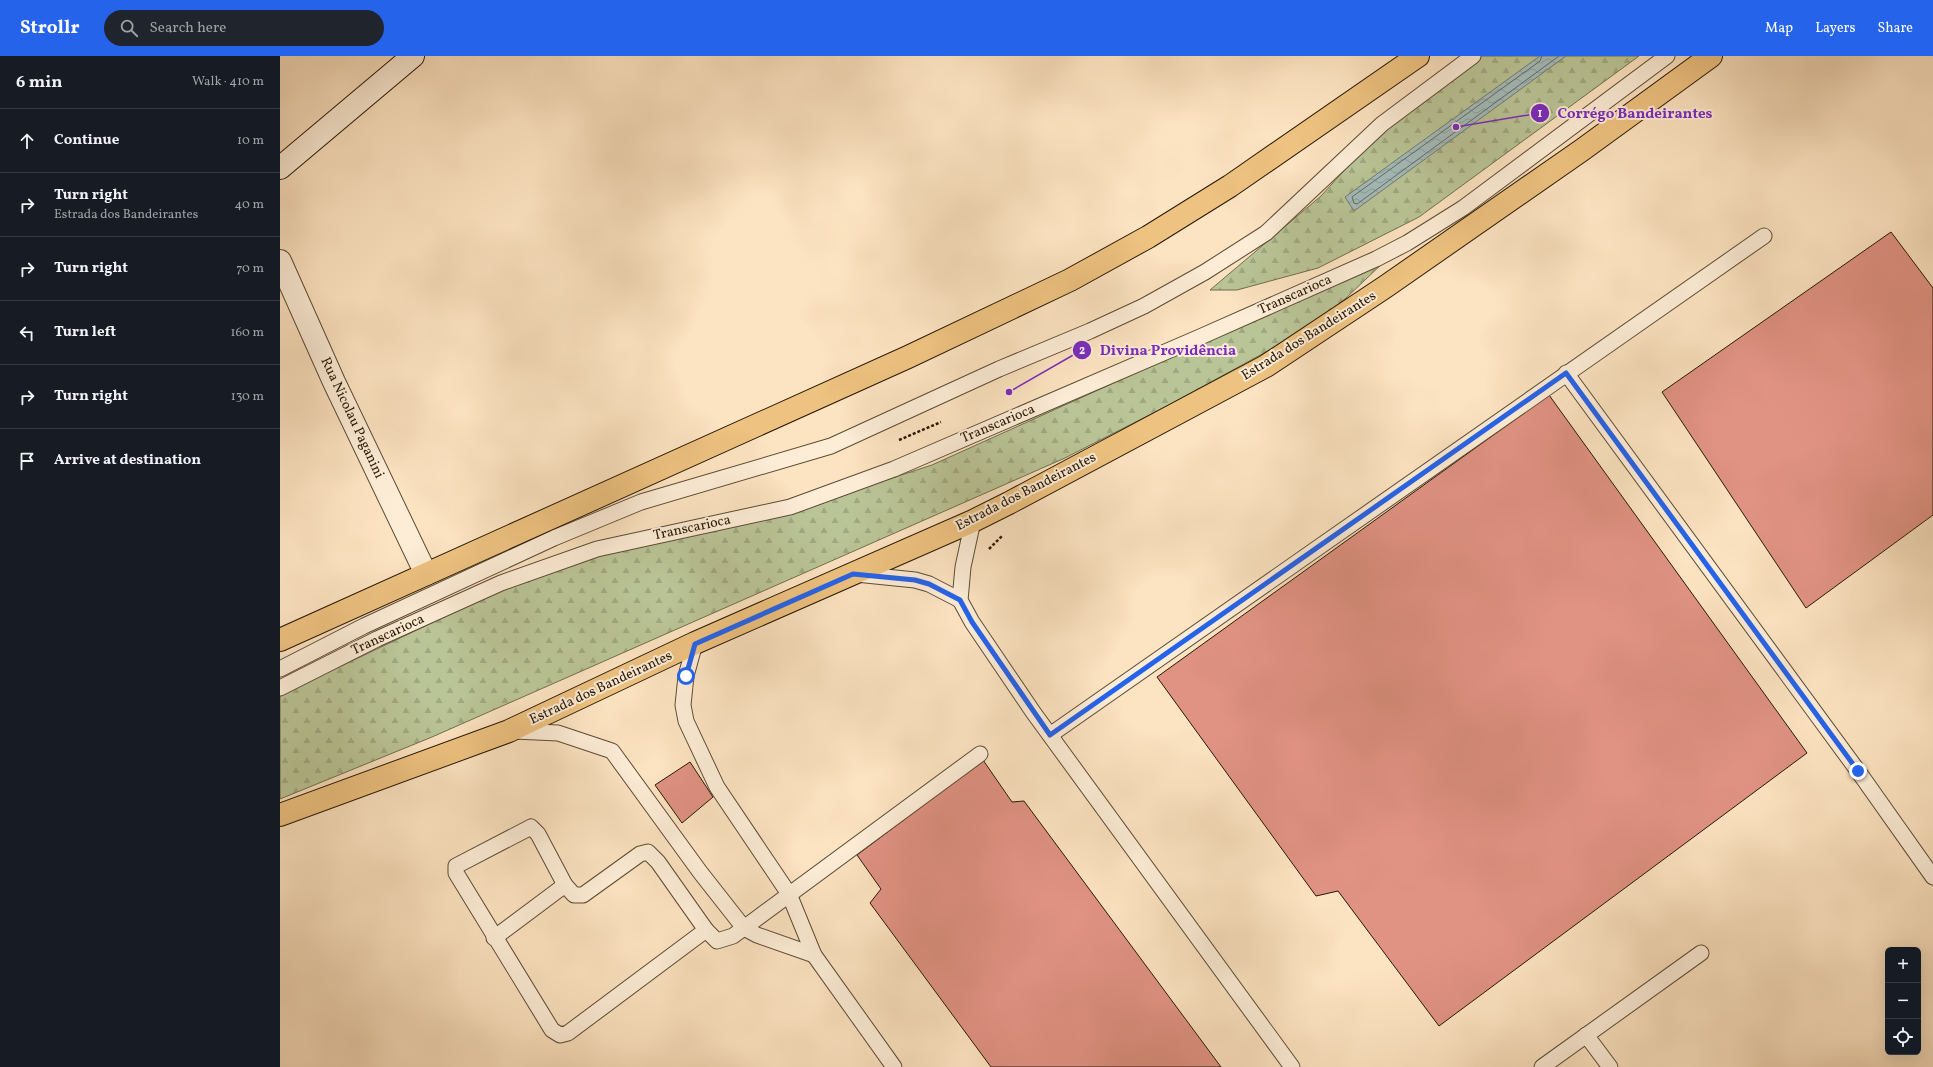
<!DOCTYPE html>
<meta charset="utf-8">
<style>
body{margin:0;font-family:Vollkorn,serif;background:#20242c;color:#f1f3f6}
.controls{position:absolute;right:12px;bottom:12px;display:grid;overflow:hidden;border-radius:6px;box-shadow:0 4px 16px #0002}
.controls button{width:36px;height:36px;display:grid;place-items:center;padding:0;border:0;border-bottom:1px solid #363941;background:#171b24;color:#f1f3f6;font:20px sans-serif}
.stop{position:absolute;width:12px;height:12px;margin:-9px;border:3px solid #2563eb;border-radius:50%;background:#fff}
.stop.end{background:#2563eb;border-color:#fff;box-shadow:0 1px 4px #0008}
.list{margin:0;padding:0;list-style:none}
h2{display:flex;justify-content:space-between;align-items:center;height:52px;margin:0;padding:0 16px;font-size:17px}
h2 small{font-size:13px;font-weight:400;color:#9ea1a6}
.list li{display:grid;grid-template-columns:26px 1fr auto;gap:12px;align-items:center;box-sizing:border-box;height:64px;padding:0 16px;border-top:1px solid #363941}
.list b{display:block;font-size:15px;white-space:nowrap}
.list p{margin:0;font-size:13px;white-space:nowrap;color:#9ea1a6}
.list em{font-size:13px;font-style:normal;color:#9ea1a6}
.icon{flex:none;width:22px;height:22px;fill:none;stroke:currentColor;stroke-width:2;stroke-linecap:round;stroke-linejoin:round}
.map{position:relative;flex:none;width:1653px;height:1011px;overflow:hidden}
header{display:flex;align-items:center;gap:24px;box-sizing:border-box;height:56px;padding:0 20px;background:#2563eb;color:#fff}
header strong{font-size:19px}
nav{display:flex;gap:22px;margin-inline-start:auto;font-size:14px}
.search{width:280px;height:36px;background:#20242c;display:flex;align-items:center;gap:10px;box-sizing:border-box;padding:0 14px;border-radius:22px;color:#9ea1a6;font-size:15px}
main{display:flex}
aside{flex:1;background:#171b24}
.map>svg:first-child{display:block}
.forest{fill:url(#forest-firs);stroke:#716e4e}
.water{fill:url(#water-waves);stroke:#727a73}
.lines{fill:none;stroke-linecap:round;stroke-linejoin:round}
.shore{stroke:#666a60;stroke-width:1}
.building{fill:#e09283;stroke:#281805}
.lane-casing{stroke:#5d4b34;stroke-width:17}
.street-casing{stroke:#5d4b34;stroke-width:24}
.secondary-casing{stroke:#281805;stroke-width:24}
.primary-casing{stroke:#281805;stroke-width:24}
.path{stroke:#281805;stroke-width:2.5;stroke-dasharray:3 2;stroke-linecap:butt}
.lane{stroke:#fdedd7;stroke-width:15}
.street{stroke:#fdedd7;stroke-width:22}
.secondary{stroke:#fdedd7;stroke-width:22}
.primary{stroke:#eec280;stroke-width:22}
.route{stroke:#2563eb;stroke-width:5}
.labels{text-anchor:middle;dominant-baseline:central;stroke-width:4;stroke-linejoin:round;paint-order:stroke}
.street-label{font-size:14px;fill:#281805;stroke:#fdedd7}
.leader{fill:none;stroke:#7b2cbf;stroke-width:1.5}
.callout-dot{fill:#7b2cbf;stroke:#fdedd7;stroke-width:1.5}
.mark-label{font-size:12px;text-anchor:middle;font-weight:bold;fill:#fff}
.callout-label{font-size:15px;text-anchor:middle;font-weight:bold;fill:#7b2cbf;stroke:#fdedd7;stroke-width:4;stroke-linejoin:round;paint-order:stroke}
</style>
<header>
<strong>Strollr</strong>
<div class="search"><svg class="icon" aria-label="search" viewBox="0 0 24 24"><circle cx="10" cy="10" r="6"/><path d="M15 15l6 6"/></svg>Search here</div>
<nav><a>Map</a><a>Layers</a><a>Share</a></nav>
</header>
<main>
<aside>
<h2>6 min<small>Walk · 410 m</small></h2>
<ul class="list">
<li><svg class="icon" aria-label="ahead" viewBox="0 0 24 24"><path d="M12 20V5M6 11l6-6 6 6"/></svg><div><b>Continue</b></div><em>10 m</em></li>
<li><svg class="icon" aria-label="right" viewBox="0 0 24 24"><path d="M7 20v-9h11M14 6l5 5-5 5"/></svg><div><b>Turn right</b><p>Estrada dos Bandeirantes</p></div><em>40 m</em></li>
<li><svg class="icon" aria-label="right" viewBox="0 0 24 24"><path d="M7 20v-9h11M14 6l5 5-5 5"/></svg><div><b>Turn right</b></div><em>70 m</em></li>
<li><svg class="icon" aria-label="left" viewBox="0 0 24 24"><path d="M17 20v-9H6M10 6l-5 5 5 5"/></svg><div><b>Turn left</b></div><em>160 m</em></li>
<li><svg class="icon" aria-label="right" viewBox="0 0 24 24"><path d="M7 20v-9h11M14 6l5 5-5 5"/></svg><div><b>Turn right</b></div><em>130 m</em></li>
<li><svg class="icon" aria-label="arrive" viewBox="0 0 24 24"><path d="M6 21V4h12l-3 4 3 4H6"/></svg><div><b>Arrive at destination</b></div></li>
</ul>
</aside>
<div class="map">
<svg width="1653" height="1011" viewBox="0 0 1653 1011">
<defs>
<pattern id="forest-firs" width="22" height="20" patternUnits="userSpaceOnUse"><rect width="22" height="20" fill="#bac597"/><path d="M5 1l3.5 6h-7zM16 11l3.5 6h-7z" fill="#a0a881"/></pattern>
<pattern id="water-waves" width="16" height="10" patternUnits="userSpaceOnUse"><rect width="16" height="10" fill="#a3bcbc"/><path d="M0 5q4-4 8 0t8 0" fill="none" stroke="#8ca1a0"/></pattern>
</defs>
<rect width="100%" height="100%" fill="#fce3c1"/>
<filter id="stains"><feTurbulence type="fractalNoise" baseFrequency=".005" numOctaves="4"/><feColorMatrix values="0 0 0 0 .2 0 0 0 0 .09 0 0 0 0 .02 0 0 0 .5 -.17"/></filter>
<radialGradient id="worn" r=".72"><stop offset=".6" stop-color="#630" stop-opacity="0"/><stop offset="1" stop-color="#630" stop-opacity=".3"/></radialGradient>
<g class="forest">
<polygon points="1200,0 1359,0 1139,161 1038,212 957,234 930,234 1041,140 1092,84"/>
<polygon points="1106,204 1065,243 1019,278 883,352 785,402 152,681 0,743 0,640 19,630 242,524 335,493 489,462 652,409"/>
</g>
<polygon class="water" points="1260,0 1286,0 1074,155 1065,141"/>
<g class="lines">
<polyline class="shore" points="1262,0 1260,5 1072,141 1074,147 1077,148 1279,0"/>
</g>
<g class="building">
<polygon points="1611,176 1653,232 1653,459 1526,552 1382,336"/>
<polygon points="1269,339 1527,697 1159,970 1058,835 1036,840 877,621"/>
<polygon points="703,704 732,746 744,745 941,1011 711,1011 590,847 601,833 577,799"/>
<polygon points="410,706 433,741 402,767 375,729"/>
</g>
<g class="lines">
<defs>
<g id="lane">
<polyline points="1286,317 1578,715 1653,821"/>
<polyline points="693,465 683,511 680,544 692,566 753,656 1012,1011"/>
<polyline points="576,518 635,524 649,528 680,544"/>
<polyline points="0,613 84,570 274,482 361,446 551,390 719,313 810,275 864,250 925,216 986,177 1102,68 1193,0"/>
<polyline points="0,632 97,583 221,527 317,493 510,451 614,413 920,281 1096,203 1127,187 1183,152 1387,0"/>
<polyline points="234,675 278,677 332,695 420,816 464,872 477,879 534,899 509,838 437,731 406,665 403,649 406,620 415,587"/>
<polyline points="770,679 1484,180"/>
<polyline points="285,829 258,778 251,771 176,810 176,817 272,974 280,979 288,977 426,874 437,885 453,880 700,698"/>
<polyline points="214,882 285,829 294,839 303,839 360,798 368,796 378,806 426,874"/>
<polyline points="534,899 614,1011"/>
<polyline points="1306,979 1330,1011"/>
<polyline points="1262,1011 1421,897"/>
</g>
<polyline id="street" points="0,205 54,326 146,518"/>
<polyline id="secondary" points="0,112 133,0"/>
<g id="primary">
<polyline points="0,584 628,301 790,224 868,181 950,130 1138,0"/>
<polyline points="0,759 229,675 415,587 693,465 729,447 986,310 1105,231 1302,94 1431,0"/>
</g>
</defs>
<use href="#lane" class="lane-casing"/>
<use href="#street" class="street-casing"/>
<use href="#secondary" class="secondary-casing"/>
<use href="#primary" class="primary-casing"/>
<g class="path">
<polyline points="619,384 661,366"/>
<polyline points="709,493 723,479"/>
</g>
<use href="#lane" class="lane"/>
<use href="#street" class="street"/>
<use href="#secondary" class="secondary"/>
<use href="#primary" class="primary"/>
</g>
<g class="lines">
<polyline class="route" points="406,620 415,588 573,518 635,524 649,528 680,544 692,566 770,679 1286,317 1578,715"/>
</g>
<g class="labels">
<g class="street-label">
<text transform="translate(1015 239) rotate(-24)">Transcarioca</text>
<text transform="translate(1029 280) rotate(-32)">Estrada dos Bandeirantes</text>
<text transform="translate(72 362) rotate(65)">Rua Nicolau Paganini</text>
<text transform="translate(718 368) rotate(-23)">Transcarioca</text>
<text transform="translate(746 436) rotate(-27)">Estrada dos Bandeirantes</text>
<text transform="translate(412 472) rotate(-12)">Transcarioca</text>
<text transform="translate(108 579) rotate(-25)">Transcarioca</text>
<text transform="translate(321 632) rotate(-25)">Estrada dos Bandeirantes</text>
</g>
</g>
<path class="leader" d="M1176 71L1260 57M729 336L802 294"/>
<g class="callout-dot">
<circle cx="1176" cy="71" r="4"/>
<circle cx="729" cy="336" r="4"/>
<circle cx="1260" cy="57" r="10"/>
<circle cx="802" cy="294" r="10"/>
</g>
<g class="mark-label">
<text x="1260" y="61">1</text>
<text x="802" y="298">2</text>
</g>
<g class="callout-label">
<text x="1355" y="62">Corrégo Bandeirantes</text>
<text x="888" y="299">Divina Providência</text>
</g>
<rect width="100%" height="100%" filter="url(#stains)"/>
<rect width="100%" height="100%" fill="url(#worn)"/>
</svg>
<div class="controls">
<button>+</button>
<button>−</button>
<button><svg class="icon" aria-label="locate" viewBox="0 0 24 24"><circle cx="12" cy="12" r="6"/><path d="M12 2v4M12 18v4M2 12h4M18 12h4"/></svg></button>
</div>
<div class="stop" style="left:406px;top:620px"></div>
<div class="stop end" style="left:1578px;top:715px"></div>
</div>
</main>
